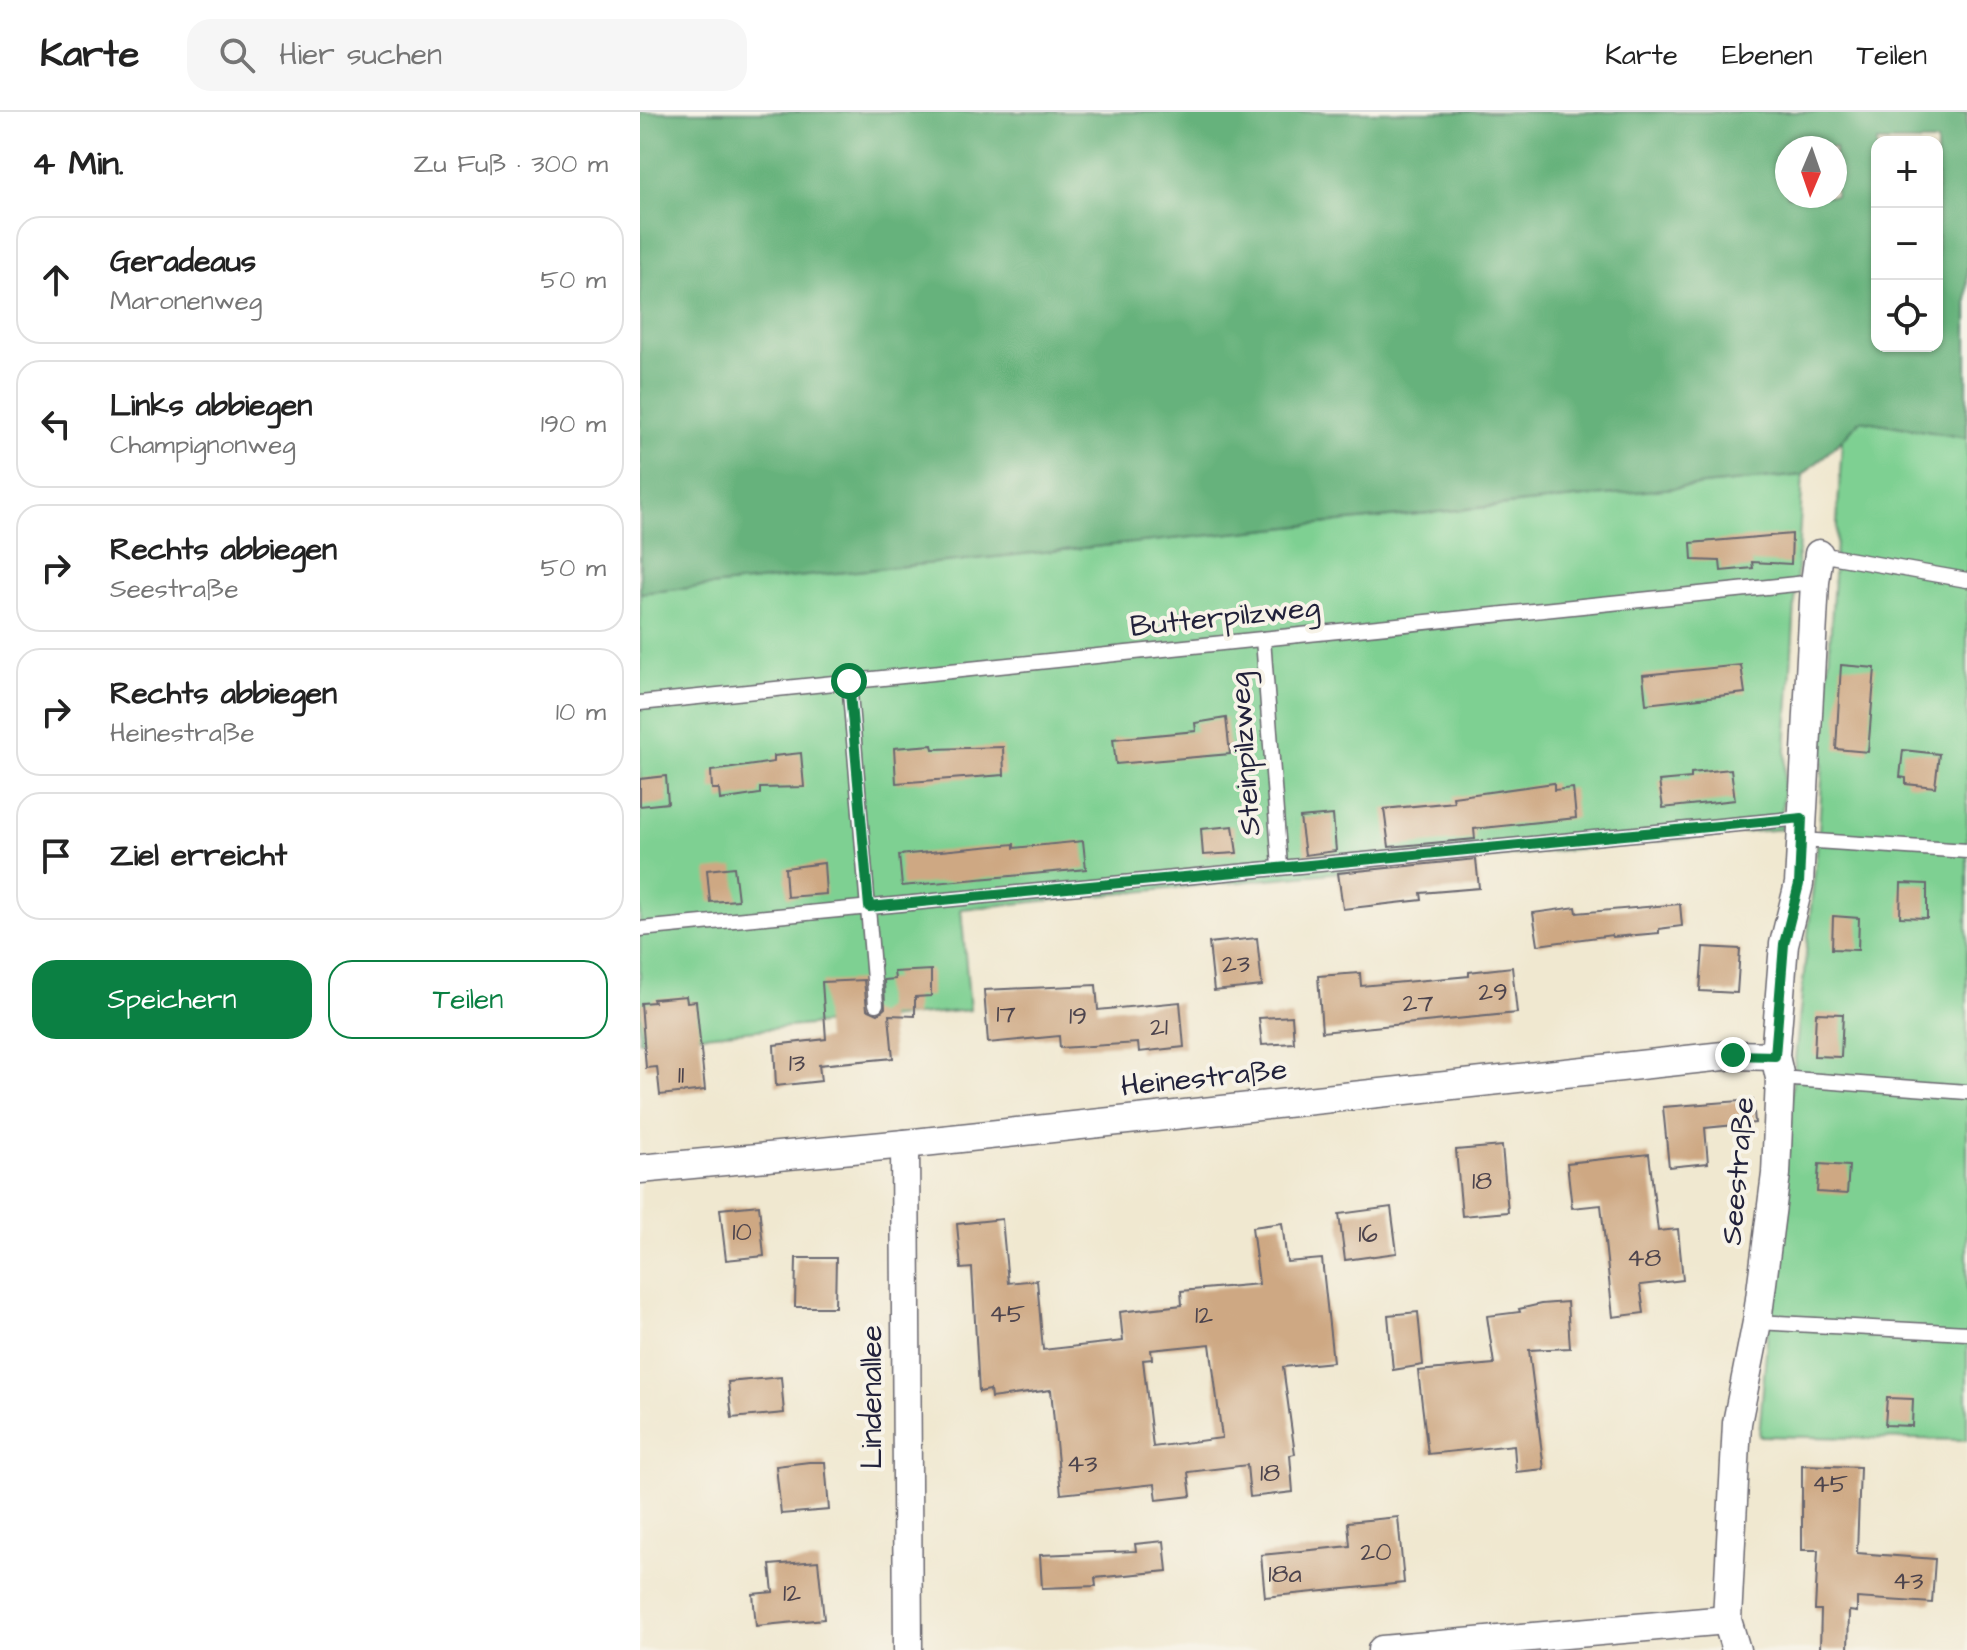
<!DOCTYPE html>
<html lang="de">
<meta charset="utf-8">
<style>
body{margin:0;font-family:"Architects Daughter",sans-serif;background:#f6f6f6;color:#222}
.controls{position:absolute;right:24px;top:24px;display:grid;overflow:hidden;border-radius:16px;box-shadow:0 2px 6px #0004}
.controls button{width:72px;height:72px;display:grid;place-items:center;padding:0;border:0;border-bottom:2px solid #e0e0e0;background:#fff;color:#222;font:40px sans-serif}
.compass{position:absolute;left:1135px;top:24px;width:72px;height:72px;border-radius:50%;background:#fff;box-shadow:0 2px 6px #0004;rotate:182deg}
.stop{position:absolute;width:24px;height:24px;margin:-18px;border:6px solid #0b8043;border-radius:50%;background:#fff}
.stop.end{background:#0b8043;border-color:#fff;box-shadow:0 2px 8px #0008}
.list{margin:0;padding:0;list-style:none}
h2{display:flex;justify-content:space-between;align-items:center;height:104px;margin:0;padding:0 32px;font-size:34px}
h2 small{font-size:26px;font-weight:400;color:#767676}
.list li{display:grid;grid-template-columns:52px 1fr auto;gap:24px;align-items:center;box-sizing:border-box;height:128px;margin:0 16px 16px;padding:0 16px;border:2px solid #e0e0e0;border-radius:24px}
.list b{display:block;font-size:30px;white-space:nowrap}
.list p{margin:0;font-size:26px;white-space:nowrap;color:#767676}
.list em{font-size:26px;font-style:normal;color:#767676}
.actions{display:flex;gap:16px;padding:24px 32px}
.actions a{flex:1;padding:18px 0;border:2px solid #0b8043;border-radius:24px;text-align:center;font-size:28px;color:#0b8043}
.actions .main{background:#0b8043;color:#fff}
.icon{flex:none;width:44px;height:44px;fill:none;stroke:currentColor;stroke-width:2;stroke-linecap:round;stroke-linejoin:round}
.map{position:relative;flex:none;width:1327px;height:1538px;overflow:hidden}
header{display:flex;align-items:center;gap:48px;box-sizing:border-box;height:112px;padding:0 40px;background:#fff;border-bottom:2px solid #e0e0e0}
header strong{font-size:38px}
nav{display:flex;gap:44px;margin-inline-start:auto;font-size:28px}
.search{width:560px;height:72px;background:#f6f6f6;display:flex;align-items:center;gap:20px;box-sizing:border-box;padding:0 28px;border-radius:24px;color:#767676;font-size:30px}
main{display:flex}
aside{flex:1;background:#fff}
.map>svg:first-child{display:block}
.green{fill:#7ed092;stroke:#507966;stroke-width:2}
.forest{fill:#66b27c;stroke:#446a5c;stroke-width:2;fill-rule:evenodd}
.building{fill:#cea883;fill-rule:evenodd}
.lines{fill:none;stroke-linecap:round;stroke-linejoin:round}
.service-casing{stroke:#6a676f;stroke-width:17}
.minor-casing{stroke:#6a676f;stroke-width:31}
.service{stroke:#fff;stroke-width:14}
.minor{stroke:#fff;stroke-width:28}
.route{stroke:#0b8043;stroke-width:10}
.labels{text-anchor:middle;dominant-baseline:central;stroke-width:8;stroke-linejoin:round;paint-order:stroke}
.number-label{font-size:26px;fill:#4d444d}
.street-label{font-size:30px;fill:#22223b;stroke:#f7f3e8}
</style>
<header>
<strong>Karte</strong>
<div class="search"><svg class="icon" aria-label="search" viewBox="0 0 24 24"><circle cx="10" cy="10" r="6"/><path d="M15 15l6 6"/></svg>Hier suchen</div>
<nav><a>Karte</a><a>Ebenen</a><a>Teilen</a></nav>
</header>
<main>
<aside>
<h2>4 Min.<small>Zu Fuß · 300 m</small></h2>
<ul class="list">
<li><svg class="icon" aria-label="ahead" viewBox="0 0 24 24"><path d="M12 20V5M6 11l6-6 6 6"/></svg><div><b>Geradeaus</b><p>Maronenweg</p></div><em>50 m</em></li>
<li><svg class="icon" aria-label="left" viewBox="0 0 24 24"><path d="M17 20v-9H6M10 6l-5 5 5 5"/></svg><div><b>Links abbiegen</b><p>Champignonweg</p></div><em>190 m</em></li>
<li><svg class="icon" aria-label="right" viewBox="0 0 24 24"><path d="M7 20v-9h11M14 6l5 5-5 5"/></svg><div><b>Rechts abbiegen</b><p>Seestraße</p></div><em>50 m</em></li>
<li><svg class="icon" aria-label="right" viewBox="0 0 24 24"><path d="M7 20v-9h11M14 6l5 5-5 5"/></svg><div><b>Rechts abbiegen</b><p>Heinestraße</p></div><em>10 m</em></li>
<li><svg class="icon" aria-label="arrive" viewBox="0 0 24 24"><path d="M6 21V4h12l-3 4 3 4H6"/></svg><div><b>Ziel erreicht</b></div></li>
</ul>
<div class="actions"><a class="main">Speichern</a><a>Teilen</a></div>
</aside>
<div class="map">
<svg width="1327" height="1538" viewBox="0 0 1327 1538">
<rect width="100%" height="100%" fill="#f7f3e8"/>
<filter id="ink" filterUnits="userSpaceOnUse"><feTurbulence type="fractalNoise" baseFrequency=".0125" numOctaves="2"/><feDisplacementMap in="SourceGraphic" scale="16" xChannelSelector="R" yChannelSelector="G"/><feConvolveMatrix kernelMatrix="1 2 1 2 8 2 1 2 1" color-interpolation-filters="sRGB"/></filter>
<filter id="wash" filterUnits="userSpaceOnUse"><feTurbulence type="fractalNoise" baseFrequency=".006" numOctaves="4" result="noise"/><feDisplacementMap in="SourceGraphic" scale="32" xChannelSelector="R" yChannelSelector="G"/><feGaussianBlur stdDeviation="1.8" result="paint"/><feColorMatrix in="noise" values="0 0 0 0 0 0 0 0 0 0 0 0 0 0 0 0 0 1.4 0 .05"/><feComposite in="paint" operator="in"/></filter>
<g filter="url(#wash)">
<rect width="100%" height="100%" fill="#f0e8d0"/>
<g class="green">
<polygon points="1220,308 1327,326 1327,1328 1119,1324 1133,1158 1179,718 1202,328"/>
<polygon points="1163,363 1141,717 321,797 330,898 0,929 0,481"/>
</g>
<path class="forest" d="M0 0H1327V326L1220 308 1202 328 1163 363 0 481ZM1237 30H1297V234H1237ZM1147 36H1195V84H1147Z"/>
<g id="blocks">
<g class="building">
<polygon points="1152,422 1151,452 1112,450 1113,456 1081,459 1080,449 1052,448 1051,431"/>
<polygon points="1101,553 1105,581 1006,592 1003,563"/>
<polygon points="1201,553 1235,556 1228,640 1196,637"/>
<polygon points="586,606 590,642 476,652 473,627 556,619 555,611"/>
<polygon points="292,633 293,637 363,635 364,663 256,671 254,636"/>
<polygon points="1263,638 1299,642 1295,675 1266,672 1266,666 1260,665"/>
<polygon points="161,641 164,675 120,676 120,682 80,688 79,677 72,677 71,659 134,650 134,644"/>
<polygon points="1091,657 1095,688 1023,696 1019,669 1051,666 1051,661"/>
<polygon points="26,664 28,691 0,694 0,667"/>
<polygon points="914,671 914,678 933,676 936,706 834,717 835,727 749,735 744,697 814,690 813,685"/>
<polygon points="693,703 696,739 665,743 660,706"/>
<polygon points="593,714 597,741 563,743 561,717"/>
<polygon points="443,729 446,757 262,774 259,743 374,732 374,736"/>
<polygon points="836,747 839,776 781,781 782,788 703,797 698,761"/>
<polygon points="184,751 186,782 147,785 145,756"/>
<polygon points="94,755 98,788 70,790 67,758"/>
<polygon points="1261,771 1287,772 1287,806 1260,805"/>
<polygon points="1040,792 1042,814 1019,817 1019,821 973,825 972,823 898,833 893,801 936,795 937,801"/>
<polygon points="1193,804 1219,806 1218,838 1192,837"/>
<polygon points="617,826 622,874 574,879 569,831"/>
<polygon points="1063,835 1100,837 1097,881 1060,879"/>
<polygon points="872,855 877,901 682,920 678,864 720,861 721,874 829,864 829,860"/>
<polygon points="291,858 291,884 275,885 275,904 249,903 253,946 179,953 181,969 136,974 134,933 186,927 182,870 224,868 227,897 238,902 245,896 244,868 255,867 254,860"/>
<polygon points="456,873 458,898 540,890 544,935 499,940 498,931 420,936 419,924 348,931 344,878"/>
<polygon points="46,884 47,890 56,889 65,978 20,983 17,955 6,956 1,891 14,890 13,887"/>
<polygon points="1176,901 1203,902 1201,945 1174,944"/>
<polygon points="652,904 654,931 622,933 619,906"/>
<polygon points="1113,988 1115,1011 1065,1016 1068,1051 1029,1055 1023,995"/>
<polygon points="862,1034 868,1100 822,1104 816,1038"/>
<polygon points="1009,1042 1018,1119 1038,1117 1043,1168 1000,1173 1004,1201 973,1205 961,1093 932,1096 927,1051"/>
<polygon points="1179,1052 1209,1054 1207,1082 1177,1080"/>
<polygon points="119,1093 124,1144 86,1148 80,1097"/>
<polygon points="751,1095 757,1141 705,1148 699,1102"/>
<path d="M362 1107 368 1171 397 1168 403 1238 483 1229 480 1200 542 1193 541 1179 619 1172 612 1115 642 1111 647 1150 682 1147 693 1250 643 1255 655 1342 650 1343 653 1380 610 1385 607 1353 548 1360 551 1384 517 1388 515 1372 421 1382 411 1278 351 1286 350 1278 339 1280 332 1156 321 1157 317 1112ZM570 1232 582 1326 513 1335 503 1248 512 1247 511 1238Z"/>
<polygon points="156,1146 196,1146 195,1195 155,1195"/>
<polygon points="927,1190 930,1236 889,1238 904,1357 876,1360 874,1333 788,1342 778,1259 854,1252 847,1204 880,1200 879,1197 901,1192"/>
<polygon points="778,1200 783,1253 753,1258 748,1203"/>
<polygon points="141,1265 144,1301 92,1306 88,1270"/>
<polygon points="1247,1286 1273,1287 1272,1314 1245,1313"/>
<polygon points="169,1350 185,1350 189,1398 141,1402 136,1354"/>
<polygon points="1162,1353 1220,1355 1217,1441 1295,1447 1292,1491 1217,1486 1217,1500 1209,1499 1208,1538 1180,1538 1181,1498 1175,1498 1178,1438 1162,1438"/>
<polygon points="758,1405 764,1471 625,1485 621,1443 710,1434 708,1410"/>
<polygon points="524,1429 527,1459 455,1466 456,1474 402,1476 400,1443 496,1439 495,1432"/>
<polygon points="178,1449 184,1507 116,1514 113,1482 133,1480 130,1453"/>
</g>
</g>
</g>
<g filter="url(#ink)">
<use href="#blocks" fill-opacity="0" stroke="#6a676f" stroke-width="2"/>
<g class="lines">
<defs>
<g id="service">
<polyline points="1179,442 1327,468"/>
<polyline points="623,527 640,754"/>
<polyline points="209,569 236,892"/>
<polyline points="0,591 1175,470"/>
<polyline points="1161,728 1327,739"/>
<polyline points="0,817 1162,706"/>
<polyline points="1140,966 1327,980"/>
<polyline points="1117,1210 1327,1221"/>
</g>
<g id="minor">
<polyline points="265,1032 268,1538"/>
<polyline points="0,1057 265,1032 1093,943 1135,944"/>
<polyline points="742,1538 1087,1508"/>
<polyline points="1096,1538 1087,1508 1097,1311 1117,1210 1136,1062 1140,966 1135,944 1144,832 1159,772 1175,470 1179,442"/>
</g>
</defs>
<use href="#service" class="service-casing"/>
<use href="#minor" class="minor-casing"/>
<use href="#service" class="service"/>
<use href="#minor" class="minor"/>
</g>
</g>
<g class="lines" filter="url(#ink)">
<polyline class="route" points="209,569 229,795 1162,706 1159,772 1144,832 1135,944 1093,943"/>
</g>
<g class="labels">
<g class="number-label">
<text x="596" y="852">23</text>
<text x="853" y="880">29</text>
<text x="778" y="891">27</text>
<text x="366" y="902">17</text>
<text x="438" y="904">19</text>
<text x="519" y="915">21</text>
<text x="157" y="951">13</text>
<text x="41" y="963">11</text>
<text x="842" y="1069">18</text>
<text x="102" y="1120">10</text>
<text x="728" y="1122">16</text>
<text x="1004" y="1146">48</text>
<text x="367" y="1202">45</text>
<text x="564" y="1203">12</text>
<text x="442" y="1352">43</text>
<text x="630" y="1361">18</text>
<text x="1190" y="1372">45</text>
<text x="736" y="1440">20</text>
<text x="645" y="1462">18a</text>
<text x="1268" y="1469">43</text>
<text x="152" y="1481">12</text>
</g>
<g class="street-label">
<text transform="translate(585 505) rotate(-6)">Butterpilzweg</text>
<text transform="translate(605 642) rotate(-94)">Steinpilzweg</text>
<text transform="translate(564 966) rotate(-6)">Heinestraße</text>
<text transform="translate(1098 1059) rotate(-85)">Seestraße</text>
<text transform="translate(232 1285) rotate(-90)">Lindenallee</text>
</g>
</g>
</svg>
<div class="controls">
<button>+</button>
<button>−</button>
<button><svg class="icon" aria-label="locate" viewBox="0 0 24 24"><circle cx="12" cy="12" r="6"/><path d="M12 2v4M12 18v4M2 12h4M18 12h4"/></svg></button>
</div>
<svg class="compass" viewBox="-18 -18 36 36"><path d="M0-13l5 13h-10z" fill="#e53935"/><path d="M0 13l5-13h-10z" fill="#767676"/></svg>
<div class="stop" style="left:209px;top:569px"></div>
<div class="stop end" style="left:1093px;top:943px"></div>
</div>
</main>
